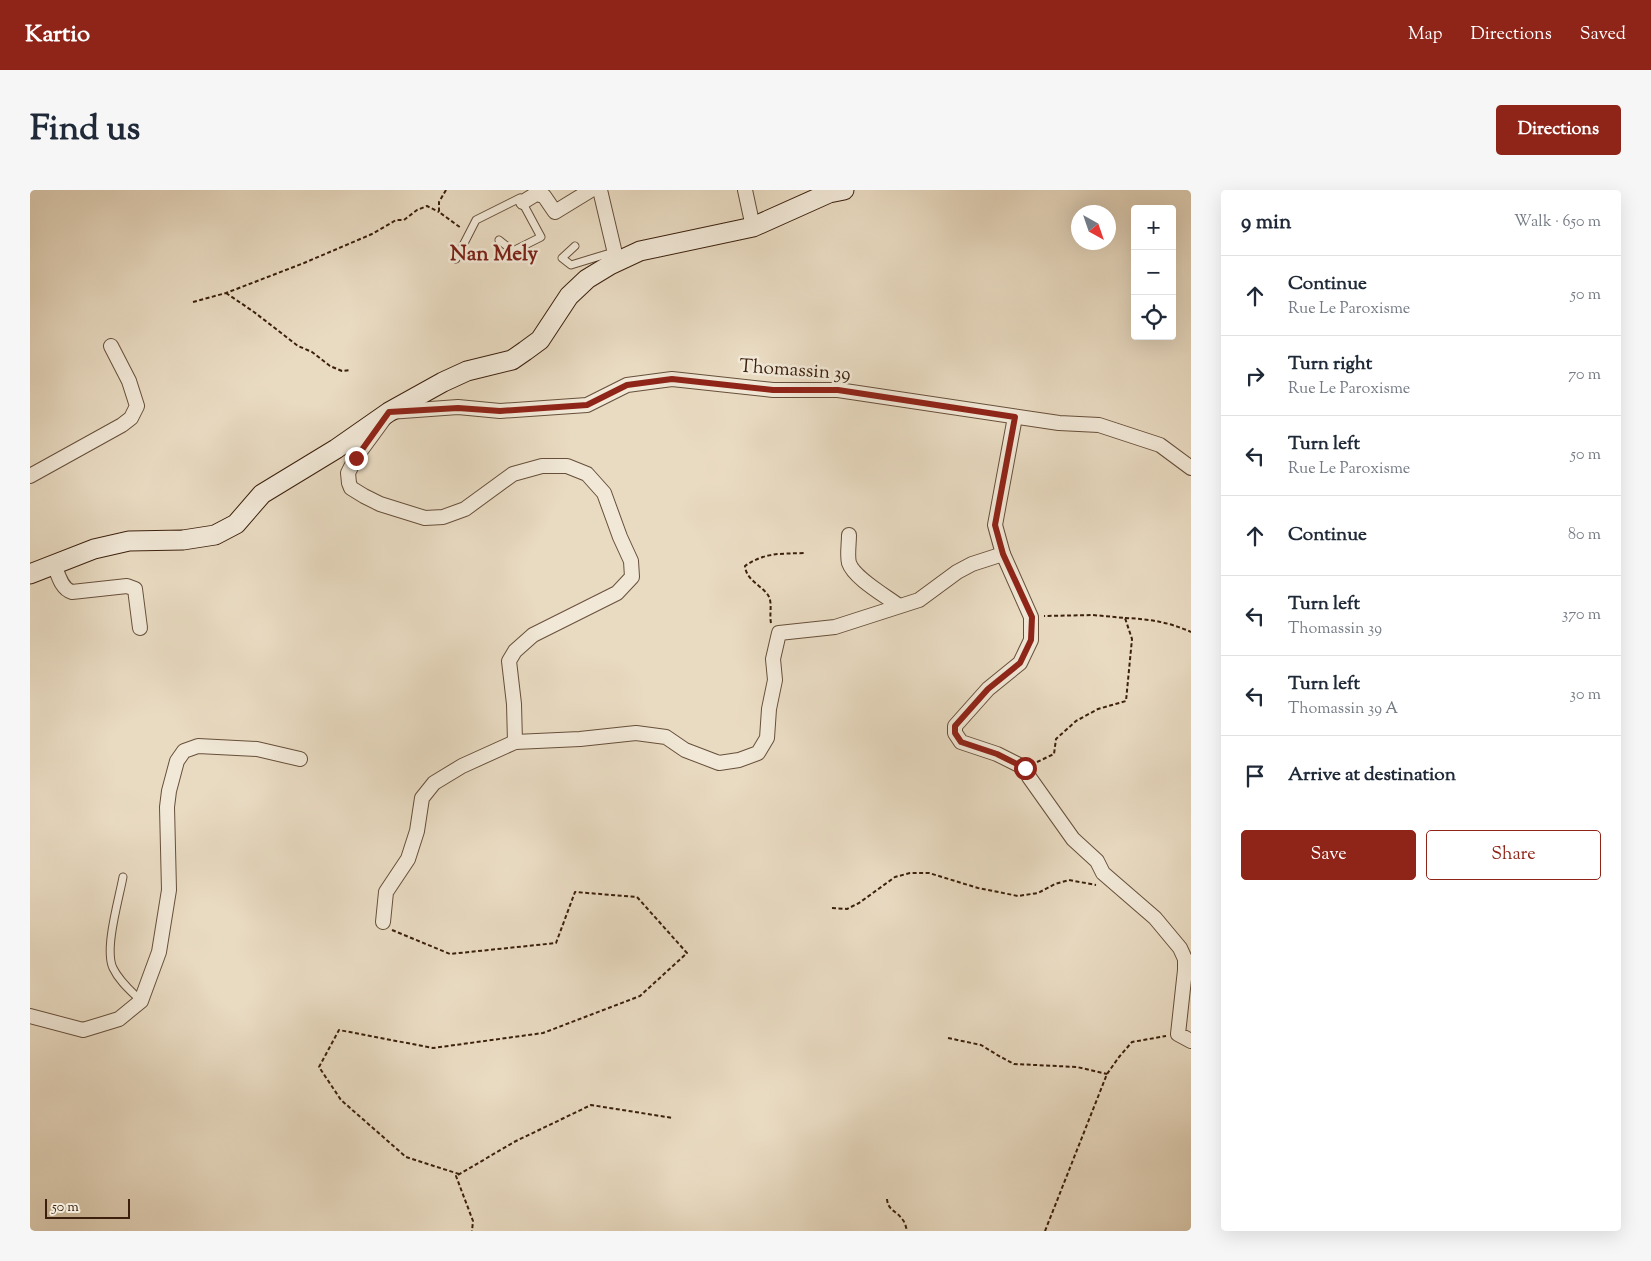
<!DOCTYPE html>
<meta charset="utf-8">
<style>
body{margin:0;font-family:"Sorts Mill Goudy",serif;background:#f6f6f7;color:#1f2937}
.controls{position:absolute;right:15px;top:15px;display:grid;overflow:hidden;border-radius:5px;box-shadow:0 5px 20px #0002}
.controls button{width:45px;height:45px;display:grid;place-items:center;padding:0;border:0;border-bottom:1px solid #e0e1e3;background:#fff;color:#1f2937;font:25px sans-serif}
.compass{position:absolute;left:1041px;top:15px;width:45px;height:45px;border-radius:50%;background:#fff;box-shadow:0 5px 20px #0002;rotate:140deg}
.scale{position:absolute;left:15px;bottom:12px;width:85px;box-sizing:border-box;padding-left:5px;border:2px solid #3c200d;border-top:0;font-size:14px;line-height:18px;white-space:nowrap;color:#3c200d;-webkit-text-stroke:4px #f1e8d7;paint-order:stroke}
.stop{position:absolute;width:15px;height:15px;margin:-11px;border:4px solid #8f2418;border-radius:50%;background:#fff}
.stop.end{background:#8f2418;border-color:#fff;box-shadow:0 1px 5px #0008}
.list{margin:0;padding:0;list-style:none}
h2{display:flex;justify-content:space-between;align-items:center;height:65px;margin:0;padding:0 20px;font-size:21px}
h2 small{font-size:16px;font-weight:400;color:#747a83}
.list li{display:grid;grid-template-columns:32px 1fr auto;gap:15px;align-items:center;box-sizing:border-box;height:80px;padding:0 20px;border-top:1px solid #e0e1e3}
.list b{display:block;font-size:19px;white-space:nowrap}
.list p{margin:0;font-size:16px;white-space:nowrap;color:#747a83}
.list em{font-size:16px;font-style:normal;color:#747a83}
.actions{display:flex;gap:10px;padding:15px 20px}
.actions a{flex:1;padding:11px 0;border:1px solid #8f2418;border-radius:5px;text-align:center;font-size:18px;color:#8f2418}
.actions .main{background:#8f2418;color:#fff}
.icon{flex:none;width:28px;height:28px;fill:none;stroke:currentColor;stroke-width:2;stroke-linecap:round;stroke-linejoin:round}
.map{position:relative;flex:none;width:1161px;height:1041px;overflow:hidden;border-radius:5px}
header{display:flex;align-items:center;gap:30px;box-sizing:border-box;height:70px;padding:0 25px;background:#8f2418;color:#fff}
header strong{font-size:24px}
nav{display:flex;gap:28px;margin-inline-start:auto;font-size:18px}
.intro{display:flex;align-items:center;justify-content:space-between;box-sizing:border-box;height:120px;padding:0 30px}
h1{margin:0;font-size:35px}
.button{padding:12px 22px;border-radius:5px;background:#8f2418;color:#fff;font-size:18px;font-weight:700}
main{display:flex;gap:30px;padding:0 30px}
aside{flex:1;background:#fff;border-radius:5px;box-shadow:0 5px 20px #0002}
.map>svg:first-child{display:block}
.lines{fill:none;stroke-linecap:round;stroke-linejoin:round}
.service-casing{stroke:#674f3a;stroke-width:9}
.minor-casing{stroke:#674f3a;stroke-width:16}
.secondary-casing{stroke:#3c200d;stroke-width:21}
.path{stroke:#3c200d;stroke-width:2;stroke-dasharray:4 2.5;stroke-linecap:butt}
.service{stroke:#f1e8d7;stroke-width:7}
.minor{stroke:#f1e8d7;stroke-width:14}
.secondary{stroke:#f1e8d7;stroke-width:19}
.route{stroke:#8f2418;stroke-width:6}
.labels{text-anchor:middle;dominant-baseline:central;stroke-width:5;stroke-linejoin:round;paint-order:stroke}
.street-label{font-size:19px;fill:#3c200d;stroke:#f1e8d7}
.quarter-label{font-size:21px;font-weight:bold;fill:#7a1f14;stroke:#f1e8d7}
</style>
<header>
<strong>Kartio</strong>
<nav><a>Map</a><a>Directions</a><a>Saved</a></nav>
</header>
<div class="intro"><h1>Find us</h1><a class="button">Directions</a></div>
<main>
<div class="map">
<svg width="1161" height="1041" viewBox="0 0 1161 1041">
<rect width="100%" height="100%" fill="#e9dbc2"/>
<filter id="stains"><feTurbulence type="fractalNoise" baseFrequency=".004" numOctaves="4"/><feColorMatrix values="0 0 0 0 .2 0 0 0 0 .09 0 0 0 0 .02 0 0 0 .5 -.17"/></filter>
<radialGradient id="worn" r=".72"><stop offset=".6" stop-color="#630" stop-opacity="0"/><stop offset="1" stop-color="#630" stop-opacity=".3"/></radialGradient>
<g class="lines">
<defs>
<g id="service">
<polyline points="545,56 532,68 541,75 577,64 580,75"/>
<polyline points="426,69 446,30 490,8 511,47 483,61 469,50"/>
<path d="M93 687C89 709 74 759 83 778 89 791 101 801 111 811"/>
</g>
<g id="minor">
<polyline points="570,0 587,72"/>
<polyline points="715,0 723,37"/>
<polyline points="493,12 506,4 514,6 525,22 561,0"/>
<polyline points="985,227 965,335 973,364 1001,427 1001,450 990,473 958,499 925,536 925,543 931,552 967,564 995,578 999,587 1043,649 1067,671 1073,683 1125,728 1150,758 1155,769 1155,780 1148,844 1161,851"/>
<polyline points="0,286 92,235 101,228 107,216 99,191 81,156"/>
<path d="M819 345C819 354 817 365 819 373 824 388 856 406 869 416"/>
<path d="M24 374C28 384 31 399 42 402L97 396 105 399 110 438"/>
<polyline points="485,552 550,549 606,543 636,547 655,560 689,573 709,570 728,563 737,548 739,519 745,490 743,469 749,443 805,437 889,410 927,382 942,374 973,364"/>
<polyline points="353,732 356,702 378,669 387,641 392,608 404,593 432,576 485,552 484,514 479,471 485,461 503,445 587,403 602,387 601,371 590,347 574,303 557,284 537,276 512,276 483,284 435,319 413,327 395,328 350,314 334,306 321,298 319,293 318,283 326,267 359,222 428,217 470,221 557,215 597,195 642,189 743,200 808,200 1029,233 1069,235 1130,255 1161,278"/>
<polyline points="0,826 53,840 89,829 111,811 129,762 139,700 137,617 139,601 147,571 154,561 168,556 227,559 270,569"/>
</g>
<polyline id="secondary" points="0,384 64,359 99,351 153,350 185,345 206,334 232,304 306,259 359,222 413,192 437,181 482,170 495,161 510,150 539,106 557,89 580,75 610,61 723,37 799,3 814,0"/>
</defs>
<use href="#service" class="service-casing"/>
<use href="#minor" class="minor-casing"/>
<use href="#secondary" class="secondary-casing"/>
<g class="path">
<polyline points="416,0 409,12 409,22 431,38"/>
<polyline points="196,103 224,122 268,156 282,162 300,176 312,181 321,180"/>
<polyline points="163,112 196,103 274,73 342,44 366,30 374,30 387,20 397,16 409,22"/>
<path d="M1095 428C1119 429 1139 432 1161 442"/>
<path d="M741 433C739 424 743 413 738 405 731 395 716 390 715 376 735 362 751 364 774 363"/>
<polyline points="1007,572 1024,564 1026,549 1046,531 1068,519 1096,511 1102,449 1095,428 1063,425 1014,426"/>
<polyline points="802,718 817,719 829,713 865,687 880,683 899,683 948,698 988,706 1008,703 1025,694 1039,690 1066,695"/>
<polyline points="362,740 420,764 526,753 545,702 607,707 657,763 610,806 513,843 403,858 309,840 289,877 311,910 376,967 429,984 426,986 443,1031 442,1041"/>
<polyline points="918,848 951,855 969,866 984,874 1047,877 1077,884"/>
<polyline points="428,985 484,952 561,915 643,928"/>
<path d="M857 1009C858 1021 866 1020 872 1029 875 1032 876 1037 877 1041"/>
<polyline points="1015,1041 1077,884 1089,867 1102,852 1136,846"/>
</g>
<use href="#service" class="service"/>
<use href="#minor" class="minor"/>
<use href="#secondary" class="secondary"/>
</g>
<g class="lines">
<polyline class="route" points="326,268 359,222 428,218 470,221 557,215 597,195 642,189 743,200 808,200 985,227 965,335 973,364 1002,427 1001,450 990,473 958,499 925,536 925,543 931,552 967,564 995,578"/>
</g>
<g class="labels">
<g class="street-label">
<text transform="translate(765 181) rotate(4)">Thomassin 39</text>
</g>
<g class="quarter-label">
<text x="464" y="65">Nan Mely</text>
</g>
</g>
<rect width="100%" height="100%" filter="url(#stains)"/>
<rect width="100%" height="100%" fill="url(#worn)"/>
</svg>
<div class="controls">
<button>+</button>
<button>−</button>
<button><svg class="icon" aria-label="locate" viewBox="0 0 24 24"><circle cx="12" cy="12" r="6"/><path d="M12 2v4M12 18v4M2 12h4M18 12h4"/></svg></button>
</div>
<svg class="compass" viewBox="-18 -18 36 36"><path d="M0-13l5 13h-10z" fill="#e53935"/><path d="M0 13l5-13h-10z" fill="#747a83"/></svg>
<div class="scale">50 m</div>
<div class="stop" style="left:995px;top:578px"></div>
<div class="stop end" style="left:326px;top:268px"></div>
</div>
<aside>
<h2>9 min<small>Walk · 650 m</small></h2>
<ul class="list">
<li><svg class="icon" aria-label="ahead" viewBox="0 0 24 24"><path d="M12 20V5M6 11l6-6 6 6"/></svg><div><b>Continue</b><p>Rue Le Paroxisme</p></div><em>50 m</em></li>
<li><svg class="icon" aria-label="right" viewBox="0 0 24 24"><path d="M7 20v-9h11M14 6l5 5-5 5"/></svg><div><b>Turn right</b><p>Rue Le Paroxisme</p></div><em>70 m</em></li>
<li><svg class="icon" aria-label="left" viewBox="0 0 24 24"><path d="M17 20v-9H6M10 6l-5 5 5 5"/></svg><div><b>Turn left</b><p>Rue Le Paroxisme</p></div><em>50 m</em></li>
<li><svg class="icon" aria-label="ahead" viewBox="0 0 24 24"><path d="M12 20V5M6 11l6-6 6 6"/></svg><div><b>Continue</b></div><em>80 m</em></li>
<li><svg class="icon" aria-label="left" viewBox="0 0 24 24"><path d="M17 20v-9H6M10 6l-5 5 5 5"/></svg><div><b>Turn left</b><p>Thomassin 39</p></div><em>370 m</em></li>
<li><svg class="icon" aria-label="left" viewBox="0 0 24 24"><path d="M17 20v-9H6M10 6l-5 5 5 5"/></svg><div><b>Turn left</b><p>Thomassin 39 A</p></div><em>30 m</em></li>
<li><svg class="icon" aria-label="arrive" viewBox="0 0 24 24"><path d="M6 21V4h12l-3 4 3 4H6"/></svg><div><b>Arrive at destination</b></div></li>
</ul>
<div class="actions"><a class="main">Save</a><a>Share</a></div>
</aside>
</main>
